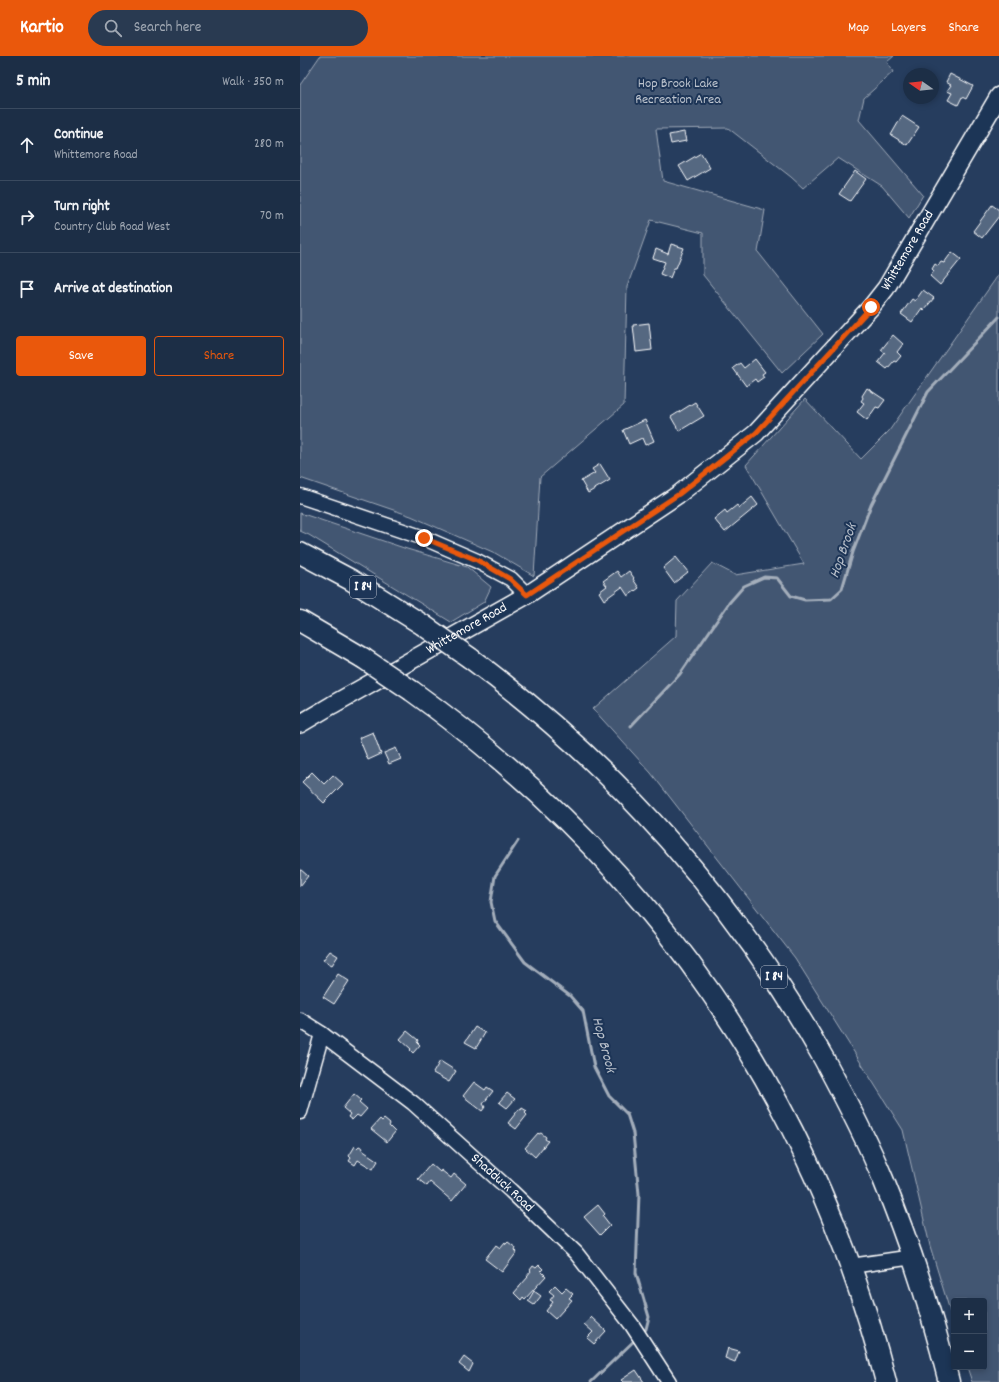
<!DOCTYPE html>
<meta charset="utf-8">
<style>
body{margin:0;font-family:Dekko,sans-serif;background:#293a51;color:#f1f3f6}
.controls{position:absolute;right:12px;bottom:12px;display:grid;overflow:hidden;border-radius:4px;box-shadow:0 2px 6px #0003}
.controls button{width:36px;height:36px;display:grid;place-items:center;padding:0;border:0;border-bottom:1px solid #3a4a5f;background:#1c2e46;color:#f1f3f6;font:20px sans-serif}
.compass{position:absolute;left:603px;top:12px;width:36px;height:36px;border-radius:50%;background:#1c2e46;box-shadow:0 2px 6px #0003;rotate:284deg}
.stop{position:absolute;width:12px;height:12px;margin:-9px;border:3px solid #ea580c;border-radius:50%;background:#fff}
.stop.end{background:#ea580c;border-color:#fff;box-shadow:0 1px 4px #0008}
.list{margin:0;padding:0;list-style:none}
h2{display:flex;justify-content:space-between;align-items:center;height:52px;margin:0;padding:0 16px;font-size:17px}
h2 small{font-size:13px;font-weight:400;color:#a0a8b3}
.list li{display:grid;grid-template-columns:26px 1fr auto;gap:12px;align-items:center;box-sizing:border-box;height:72px;padding:0 16px;border-top:1px solid #3a4a5f}
.list b{display:block;font-size:15px;white-space:nowrap}
.list p{margin:0;font-size:13px;white-space:nowrap;color:#a0a8b3}
.list em{font-size:13px;font-style:normal;color:#a0a8b3}
.actions{display:flex;gap:8px;padding:12px 16px}
.actions a{flex:1;padding:9px 0;border:1px solid #ea580c;border-radius:4px;text-align:center;font-size:14px;color:#ea580c}
.actions .main{background:#ea580c;color:#fff}
.icon{flex:none;width:22px;height:22px;fill:none;stroke:currentColor;stroke-width:2;stroke-linecap:round;stroke-linejoin:round}
.map{position:relative;flex:none;width:699px;height:1326px;overflow:hidden}
header{display:flex;align-items:center;gap:24px;box-sizing:border-box;height:56px;padding:0 20px;background:#ea580c;color:#fff}
header strong{font-size:19px}
nav{display:flex;gap:22px;margin-inline-start:auto;font-size:14px}
.search{width:280px;height:36px;background:#293a51;display:flex;align-items:center;gap:10px;box-sizing:border-box;padding:0 14px;border-radius:22px;color:#a0a8b3;font-size:15px}
main{display:flex}
aside{flex:1;background:#1c2e46}
.map>svg:first-child{display:block}
.green{fill:#425672;stroke:#a0aab8}
.lines{fill:none;stroke-linecap:round;stroke-linejoin:round}
.stream{stroke:#a4aebb;stroke-width:3}
.building{fill:#556781;stroke:#fff}
.minor-casing{stroke:#fff;stroke-width:17}
.major-casing{stroke:#fff;stroke-width:20}
.highway-casing{stroke:#fff;stroke-width:23}
.minor{stroke:#1d3557;stroke-width:14}
.major{stroke:#1d3557;stroke-width:17}
.highway{stroke:#1d3557;stroke-width:20}
.highway-bridge-casing{stroke:#fff;stroke-width:23;stroke-linecap:butt}
.highway-bridge{stroke:#1d3557;stroke-width:20}
.route{stroke:#ea580c;stroke-width:5}
.labels{text-anchor:middle;dominant-baseline:central;stroke-width:4;stroke-linejoin:round;paint-order:stroke}
.shield{fill:#1d3557;stroke:#bbc2cd;stroke-width:1}
.shield-label{font-size:13px;font-weight:bold;fill:#fff}
.park-label{font-size:14px;fill:#bdc4ce;stroke:#1d3557}
.street-label{font-size:14px;fill:#fff;stroke:#1d3557}
.water-label{font-size:15px;font-style:italic;fill:#bbc2cc;stroke:#1d3557}
</style>
<header>
<strong>Kartio</strong>
<div class="search"><svg class="icon" aria-label="search" viewBox="0 0 24 24"><circle cx="10" cy="10" r="6"/><path d="M15 15l6 6"/></svg>Search here</div>
<nav><a>Map</a><a>Layers</a><a>Share</a></nav>
</header>
<main>
<aside>
<h2>5 min<small>Walk · 350 m</small></h2>
<ul class="list">
<li><svg class="icon" aria-label="ahead" viewBox="0 0 24 24"><path d="M12 20V5M6 11l6-6 6 6"/></svg><div><b>Continue</b><p>Whittemore Road</p></div><em>280 m</em></li>
<li><svg class="icon" aria-label="right" viewBox="0 0 24 24"><path d="M7 20v-9h11M14 6l5 5-5 5"/></svg><div><b>Turn right</b><p>Country Club Road West</p></div><em>70 m</em></li>
<li><svg class="icon" aria-label="arrive" viewBox="0 0 24 24"><path d="M6 21V4h12l-3 4 3 4H6"/></svg><div><b>Arrive at destination</b></div></li>
</ul>
<div class="actions"><a class="main">Save</a><a>Share</a></div>
</aside>
<div class="map">
<svg width="699" height="1326" viewBox="0 0 699 1326">
<rect width="100%" height="100%" fill="#263d5e"/>
<filter id="ink" filterUnits="userSpaceOnUse"><feTurbulence type="fractalNoise" baseFrequency=".025" numOctaves="2"/><feDisplacementMap in="SourceGraphic" scale="8" xChannelSelector="R" yChannelSelector="G"/><feConvolveMatrix kernelMatrix="1 2 1 2 8 2 1 2 1" color-interpolation-filters="sRGB"/></filter>
<g filter="url(#ink)">
<g class="green">
<polygon points="20,0 594,0 587,6 593,16 564,42 559,64 623,139 609,162 582,130 538,102 503,132 491,121 428,72 356,73 363,125 465,154 458,196 523,278 482,317 403,219 403,177 351,164 327,231 324,349 240,421 234,520 195,497 111,460 0,422 0,29"/>
<polygon points="699,218 699,1326 672,1326 667,1311 684,1311 684,1245 654,1245 654,1268 630,1190 603,1074 495,902 351,717 293,653 376,580 377,545 412,507 435,519 504,508 446,409 505,343 561,403 589,375"/>
<polygon points="0,457 107,493 167,511 191,531 184,546 151,566 9,479 0,475"/>
</g>
<g class="lines">
<g class="stream">
<polyline points="331,670 380,618 429,547 444,530 464,521 477,522 491,540 505,544 531,543 542,533 553,496 571,449 628,336 699,261"/>
<polyline points="218,785 195,820 191,846 195,865 225,906 270,940 283,955 294,1011 309,1040 327,1058 333,1077 339,1138 336,1217 349,1261 346,1273 342,1278"/>
<polyline points="291,1326 336,1283"/>
</g>
</g>
<g class="building">
<polygon points="650,18 673,30 666,43 662,41 658,49 648,44 652,37 647,35 651,29 646,26"/>
<polygon points="602,60 619,71 607,89 591,79"/>
<polygon points="384,76 386,85 371,88 369,79"/>
<polygon points="401,97 410,112 388,125 379,110"/>
<polygon points="555,115 566,123 550,145 539,138"/>
<polygon points="692,149 699,154 699,160 682,182 673,175"/>
<polygon points="371,188 384,192 376,212 374,212 370,222 360,218 365,206 353,202 356,193 368,198"/>
<polygon points="652,196 661,203 640,229 630,220 634,215 632,213 635,208 638,210 641,206 644,207"/>
<polygon points="623,234 634,242 624,254 622,252 612,266 601,258 612,243 615,245"/>
<polygon points="349,267 352,294 336,296 333,269"/>
<polygon points="593,279 603,288 597,296 601,300 596,306 594,305 587,313 578,306 585,297 581,294"/>
<polygon points="455,303 465,316 462,318 464,321 457,326 455,323 446,330 433,312 440,307 444,312"/>
<polygon points="567,332 585,344 579,352 576,351 567,364 557,356 564,347 561,345 563,342 562,340"/>
<polygon points="395,346 404,360 379,375 371,361"/>
<polygon points="345,364 354,385 345,389 342,382 329,388 323,374"/>
<polygon points="300,408 310,424 288,437 281,425 295,417 292,413"/>
<polygon points="452,441 458,449 425,476 414,463 425,454 427,457 437,449 439,452"/>
<polygon points="376,501 388,516 374,527 363,512"/>
<polygon points="317,515 321,521 329,515 334,522 333,523 339,532 328,540 322,531 304,544 299,536 307,530 303,525"/>
<polygon points="73,676 81,698 68,704 59,682"/>
<polygon points="96,692 101,703 89,708 84,697"/>
<polygon points="12,716 24,728 33,719 43,728 24,747 2,726"/>
<polygon points="0,813 8,820 0,830"/>
<polygon points="30,895 38,900 32,909 23,904"/>
<polygon points="38,918 49,925 34,948 23,941"/>
<polygon points="175,971 185,977 176,992 165,986"/>
<polygon points="107,975 118,984 117,986 120,989 113,997 110,994 111,993 100,983"/>
<polygon points="140,1005 156,1015 149,1026 133,1017"/>
<polygon points="174,1026 185,1034 187,1031 193,1035 183,1048 185,1051 182,1055 163,1040"/>
<polygon points="207,1037 215,1043 207,1052 199,1046"/>
<polygon points="54,1038 61,1044 59,1046 67,1053 60,1061 57,1059 52,1064 48,1061 50,1058 43,1052"/>
<polygon points="222,1052 227,1055 225,1057 227,1059 216,1073 208,1067 219,1053 221,1054"/>
<polygon points="80,1063 82,1065 84,1063 90,1068 89,1070 95,1076 87,1086 71,1073"/>
<polygon points="238,1077 239,1078 241,1077 246,1081 245,1083 248,1085 235,1101 225,1092"/>
<polygon points="55,1090 57,1092 59,1090 63,1092 62,1094 78,1105 73,1113 58,1104 55,1109 49,1105 51,1102 49,1100"/>
<polygon points="131,1108 140,1116 141,1114 151,1122 154,1118 166,1128 152,1145 130,1126 127,1130 118,1123"/>
<polygon points="298,1149 305,1158 303,1160 310,1169 300,1179 284,1161"/>
<polygon points="205,1186 206,1188 208,1186 216,1192 215,1194 217,1196 202,1216 185,1203 196,1189 200,1192"/>
<polygon points="239,1209 243,1213 241,1215 246,1220 225,1243 223,1241 221,1244 214,1237 228,1221 227,1220 231,1215 230,1214 233,1210 236,1212"/>
<polygon points="255,1229 262,1236 266,1232 273,1238 269,1242 272,1244 255,1263 246,1255 253,1246 250,1244 254,1239 249,1235"/>
<polygon points="234,1235 241,1240 234,1249 228,1245"/>
<polygon points="291,1261 306,1275 294,1288 287,1282 293,1276 284,1268"/>
<polygon points="428,1292 439,1295 435,1306 425,1302"/>
<polygon points="164,1301 173,1308 169,1316 159,1308"/>
<polygon points="336,1314 344,1326 323,1326 321,1324"/>
</g>
<g class="lines">
<defs>
<g id="minor">
<polyline points="0,440 124,482 177,505 211,523 227,539"/>
<path id="s1" d="M0 964 22 978 113 1047 211 1135 276 1197 332 1269 369 1326"/>
<polyline points="0,1056 22,978"/>
<polyline points="551,1210 613,1201"/>
</g>
<g id="major">
<path id="s2" d="M0 668 32 649 227 539 379 438 456 377 571 251 586 232 699 40"/>
</g>
<g id="highway">
<polyline points="0,497 51,524 123,569"/>
<polyline points="0,565 63,602"/>
<path d="M170 602C315 709 436 846 524 1003 545 1042 566 1082 583 1123 610 1189 632 1257 649 1326"/>
<path d="M112 635C352 807 513 1040 586 1326"/>
</g>
</defs>
<use href="#minor" class="minor-casing"/>
<use href="#major" class="major-casing"/>
<use href="#highway" class="highway-casing"/>
<use href="#minor" class="minor"/>
<use href="#major" class="major"/>
<use href="#highway" class="highway"/>
<defs>
<g id="highway-bridge">
<polyline points="123,569 170,602"/>
<polyline points="63,602 112,635"/>
</g>
</defs>
<use href="#highway-bridge" class="highway-bridge-casing"/>
<use href="#highway-bridge" class="highway-bridge"/>
</g>
</g>
<g class="lines" filter="url(#ink)">
<polyline class="route" points="124,482 177,504 210,523 227,539 379,438 456,377 571,251"/>
</g>
<g class="labels">
<g class="shield">
<rect x="50" y="520" width="26" height="22" rx="3"/>
<rect x="461" y="910" width="26" height="22" rx="3"/>
</g>
<g class="shield-label">
<text x="63" y="531">I 84</text>
<text x="474" y="921">I 84</text>
</g>
<g class="park-label">
<text x="378" y="28">Hop Brook Lake<tspan x="378" dy="16">Recreation Area</tspan></text>
</g>
<g class="street-label">
<text stroke="none"><textPath href="#s2" startOffset="780">Whittemore Road</textPath></text>
<text stroke="none"><textPath href="#s2" startOffset="192">Whittemore Road</textPath></text>
<text stroke="none"><textPath href="#s1" startOffset="260">Shadduck Road</textPath></text>
</g>
<g class="water-label">
<text transform="translate(544 495) rotate(-71)">Hop Brook</text>
<text transform="translate(303 989) rotate(75)">Hop Brook</text>
</g>
</g>
</svg>
<div class="controls">
<button>+</button>
<button>−</button>
</div>
<svg class="compass" viewBox="-18 -18 36 36"><path d="M0-13l5 13h-10z" fill="#e53935"/><path d="M0 13l5-13h-10z" fill="#a0a8b3"/></svg>
<div class="stop" style="left:571px;top:251px"></div>
<div class="stop end" style="left:124px;top:482px"></div>
</div>
</main>
